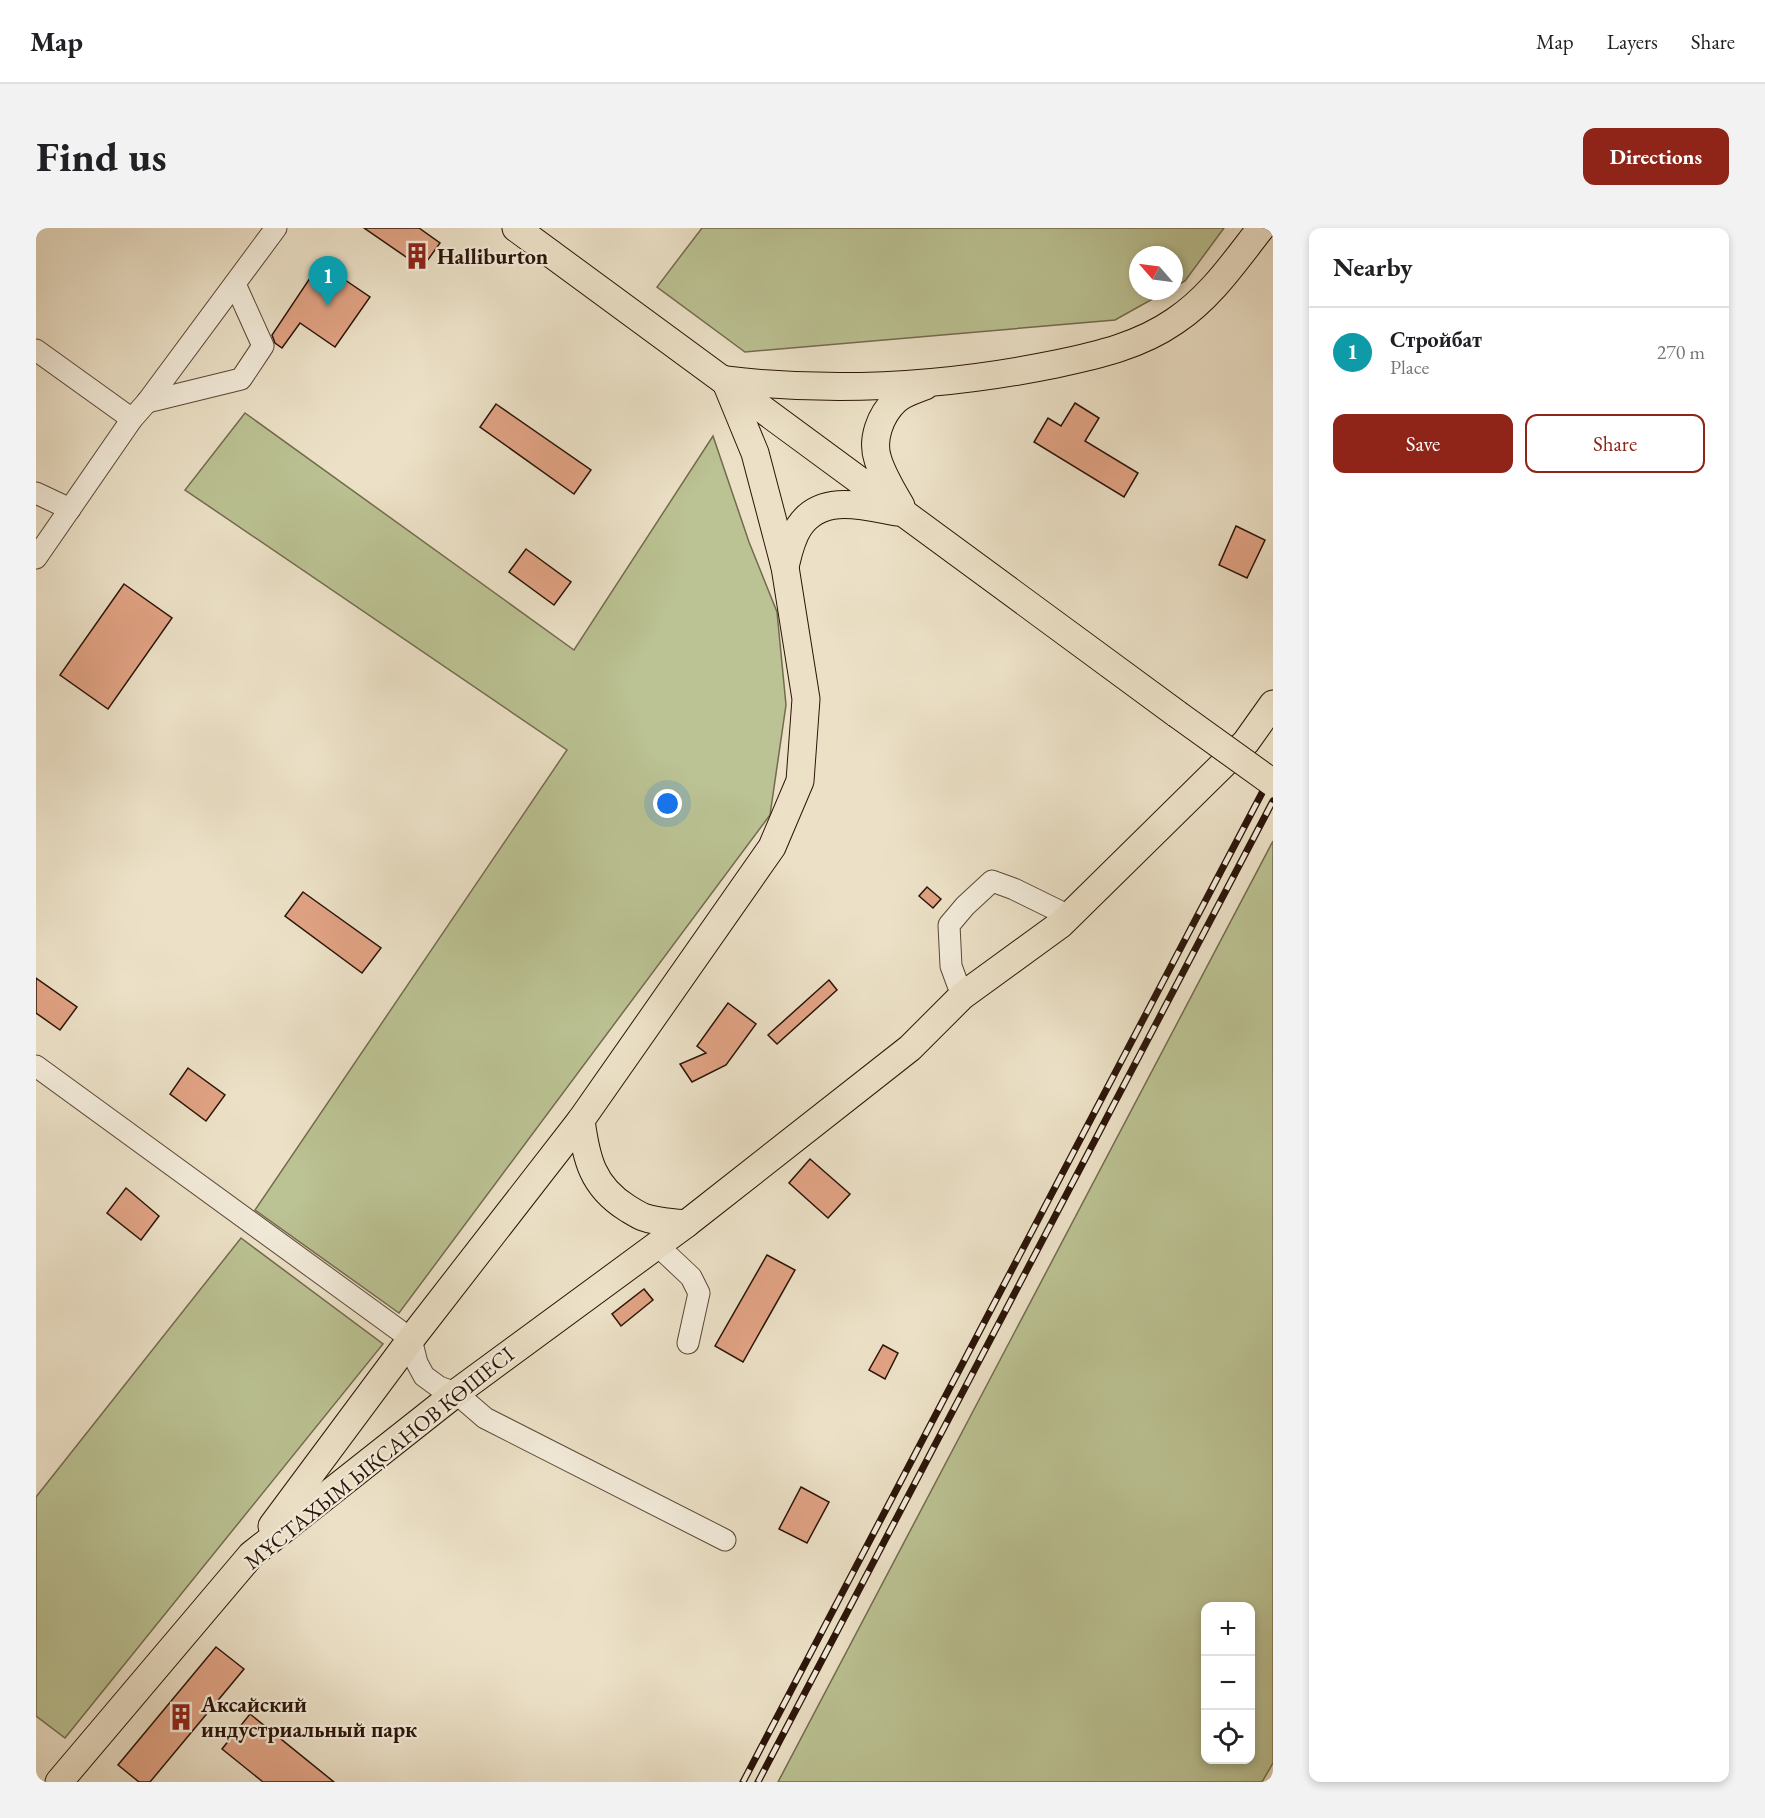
<!DOCTYPE html>
<meta charset="utf-8">
<style>
body{margin:0;font-family:"EB Garamond",serif;background:#f2f2f2;color:#202124}
.controls{position:absolute;right:18px;bottom:18px;display:grid;overflow:hidden;border-radius:12px;box-shadow:0 3px 9px #0003}
.controls button{width:54px;height:54px;display:grid;place-items:center;padding:0;border:0;border-bottom:2px solid #e0e0e0;background:#fff;color:#202124;font:30px sans-serif}
.compass{position:absolute;left:1093px;top:18px;width:54px;height:54px;border-radius:50%;background:#fff;box-shadow:0 3px 9px #0003;rotate:298deg}
.you{position:absolute;left:632px;top:576px;width:21px;height:21px;margin:-15px;border:4px solid #fff;border-radius:50%;background:#1a73e8;box-shadow:0 0 0 9px #1a73e833}
.badge{display:grid;place-items:center;width:39px;height:39px;border-radius:50%;background:#8f2418;color:#fff;font-size:20px;font-weight:700}
.pin{position:absolute;translate:-50% -50px;filter:drop-shadow(0 2px 3px #0008)}
.pin::after{content:'';position:absolute;top:32px;width:21px;height:18px;background:inherit;clip-path:polygon(0 0,100% 0,50% 100%)}
.list{margin:0;padding:0;list-style:none}
h2{display:flex;justify-content:space-between;align-items:center;height:78px;margin:0;padding:0 24px;font-size:26px}
h2 small{font-size:20px;font-weight:400;color:#757577}
.list li{display:grid;grid-template-columns:39px 1fr auto;gap:18px;align-items:center;box-sizing:border-box;height:90px;padding:0 24px;border-top:2px solid #e0e0e0}
.list b{display:block;font-size:22px;white-space:nowrap}
.list p{margin:0;font-size:20px;white-space:nowrap;color:#757577}
.list em{font-size:20px;font-style:normal;color:#757577}
.actions{display:flex;gap:12px;padding:18px 24px}
.actions a{flex:1;padding:14px 0;border:2px solid #8f2418;border-radius:12px;text-align:center;font-size:21px;color:#8f2418}
.actions .main{background:#8f2418;color:#fff}
.icon{flex:none;width:33px;height:33px;fill:none;stroke:currentColor;stroke-width:2;stroke-linecap:round;stroke-linejoin:round}
.map{position:relative;flex:none;width:1237px;height:1554px;overflow:hidden;border-radius:12px}
header{display:flex;align-items:center;gap:36px;box-sizing:border-box;height:84px;padding:0 30px;background:#fff;border-bottom:2px solid #e0e0e0}
header strong{font-size:28px}
nav{display:flex;gap:33px;margin-inline-start:auto;font-size:21px}
.intro{display:flex;align-items:center;justify-content:space-between;box-sizing:border-box;height:144px;padding:0 36px}
h1{margin:0;font-size:42px}
.button{padding:15px 27px;border-radius:12px;background:#8f2418;color:#fff;font-size:21px;font-weight:700}
main{display:flex;gap:36px;padding:0 36px}
aside{flex:1;background:#fff;border-radius:12px;box-shadow:0 3px 9px #0003}
.map>svg:first-child{display:block}
.green{fill:#bbc293;stroke:#736b4e;stroke-width:1.5;fill-rule:evenodd}
.building{fill:#e1a384;stroke:#2b1408;stroke-width:1.5}
.lines{fill:none;stroke-linecap:round;stroke-linejoin:round}
.minor-casing{stroke:#5b4738;stroke-width:23}
.major-casing{stroke:#2b1408;stroke-width:29}
.minor{stroke:#f3ecdb;stroke-width:21}
.major{stroke:#ece1c7;stroke-width:27}
.rail-casing{stroke:#2b1408;stroke-width:7}
.rail{stroke:#f3ecdb;stroke-width:4.5;stroke-dasharray:14;stroke-linecap:butt}
.major-bridge-casing{stroke:#2b1408;stroke-width:29;stroke-linecap:butt}
.major-bridge{stroke:#ece1c7;stroke-width:27}
.labels{text-anchor:middle;dominant-baseline:central;stroke-width:4.5;stroke-linejoin:round;paint-order:stroke}
.poi-label{font-size:22px;font-weight:bold;fill:#2b1408;stroke:#f3ecdb;text-anchor:start}
.street-label{font-size:22px;fill:#2b1408;stroke:#f3ecdb}
</style>
<header>
<strong>Map</strong>
<nav><a>Map</a><a>Layers</a><a>Share</a></nav>
</header>
<div class="intro"><h1>Find us</h1><a class="button">Directions</a></div>
<main>
<div class="map">
<svg width="1237" height="1554" viewBox="0 0 1237 1554">
<rect width="100%" height="100%" fill="#ece1c7"/>
<filter id="stains"><feTurbulence type="fractalNoise" baseFrequency=".00333" numOctaves="4"/><feColorMatrix values="0 0 0 0 .2 0 0 0 0 .09 0 0 0 0 .02 0 0 0 .5 -.17"/></filter>
<radialGradient id="worn" r=".72"><stop offset=".6" stop-color="#630" stop-opacity="0"/><stop offset="1" stop-color="#630" stop-opacity=".3"/></radialGradient>
<g class="green">
<polygon points="666,0 1188,0 1149,53 1138,59 1138,27 1102,27 1102,63 1131,63 1079,92 709,124 621,59"/>
<polygon points="209,185 538,422 677,208 713,314 741,384 750,477 734,587 363,1085 219,982 531,522 149,262"/>
<path d="M1237 613V1535L1226 1554H742ZM1214 1378V1532H1170V1378Z"/>
<polygon points="205,1010 347,1116 29,1510 0,1488 0,1269"/>
</g>
<g class="building">
<polygon points="328,0 383,0 404,15 386,40"/>
<polygon points="284,35 334,69 299,119 264,95 246,120 239,115 236,107"/>
<polygon points="1039,175 1063,190 1049,213 1102,245 1088,269 998,214 1012,190 1025,198"/>
<polygon points="460,176 555,242 538,266 444,199"/>
<polygon points="1200,298 1229,312 1211,350 1183,337"/>
<polygon points="490,321 535,354 518,377 473,344"/>
<polygon points="88,356 136,390 72,481 24,447"/>
<polygon points="891,659 905,671 897,680 883,668"/>
<polygon points="267,664 345,720 326,745 249,688"/>
<polygon points="0,750 41,779 24,802 0,785"/>
<polygon points="793,752 801,762 741,816 732,807"/>
<polygon points="692,775 720,796 690,837 656,854 644,836 670,825 661,818"/>
<polygon points="152,840 189,867 170,893 134,866"/>
<polygon points="774,931 814,966 792,990 753,955"/>
<polygon points="90,960 123,988 105,1012 71,985"/>
<polygon points="731,1027 759,1042 707,1134 679,1118"/>
<polygon points="608,1061 617,1072 585,1098 576,1086"/>
<polygon points="847,1117 862,1125 849,1151 833,1142"/>
<polygon points="765,1259 793,1274 771,1315 743,1301"/>
<polygon points="180,1419 208,1441 114,1554 103,1554 82,1537"/>
<polygon points="214,1486 298,1554 227,1554 186,1521"/>
</g>
<g class="lines">
<defs>
<g id="minor">
<polyline points="0,122 96,191"/>
<polyline points="111,174 205,151 227,118 199,56"/>
<polyline points="0,265 34,281"/>
<polyline points="0,330 96,191 111,174 240,0"/>
<polyline points="926,768 915,738 913,697 929,678 956,653 978,661 1033,688"/>
<polyline points="0,838 375,1111 381,1135 388,1148 403,1159 420,1165 449,1190 689,1312"/>
<polyline points="621,1017 655,1049 663,1065 652,1115"/>
</g>
<g id="major">
<polyline points="480,0 1141,486"/>
<path d="M690 152C800 165 912 158 1020 136 1062 127 1103 118 1139 93 1175 69 1199 33 1225 0"/>
<path d="M865 278C857 264 847 248 842 232 835 212 844 187 860 172 868 165 879 162 889 158"/>
<path d="M749 339C752 326 755 311 763 299 785 265 828 278 861 284"/>
<path d="M545 892C550 930 556 958 591 980 596 983 602 987 607 989 620 994 636 994 650 996"/>
<polyline points="236,1298 375,1111 545,892 736,619 764,553 770,471 749,339 719,225 689,152"/>
<polyline points="23,1554 215,1327 420,1165 650,996 874,820 926,768 1025,696 1210,514 1237,476"/>
</g>
</defs>
<use href="#minor" class="minor-casing"/>
<use href="#major" class="major-casing"/>
<use href="#minor" class="minor"/>
<use href="#major" class="major"/>
<defs>
<g id="rail">
<polyline points="707,1554 1237,544"/>
<polyline points="722,1554 1237,573"/>
</g>
</defs>
<use href="#rail" class="rail-casing"/>
<use href="#rail" class="rail"/>
<defs>
<polyline id="major-bridge" points="1141,486 1237,555"/>
</defs>
<use href="#major-bridge" class="major-bridge-casing"/>
<use href="#major-bridge" class="major-bridge"/>
</g>
<defs>
<symbol id="building-bare" viewBox="-9 -9 18 18"><path d="M-4-6H4V6H1V3H-1V6H-4ZM-2.5-4.3h1.7v1.8h-1.7ZM.8-4.3h1.7v1.8H.8ZM-2.5-1h1.7V.8h-1.7ZM.8-1h1.7V.8H.8Z" fill="#8f2418" stroke="#f3ecdb" stroke-width="2.5" paint-order="stroke"/></symbol>
</defs>
<g fill-rule="evenodd">
<use href="#building-bare" x="362" y="9" width="38" height="38"/>
<use href="#building-bare" x="126" y="1470" width="38" height="38"/>
</g>
<g class="labels">
<g class="poi-label">
<text x="401" y="28">Halliburton</text>
<text x="165" y="1476">Аксайский<tspan x="165" dy="25">индустриальный парк</tspan></text>
</g>
<g class="street-label">
<text transform="translate(343 1230) rotate(-39)">МҰСТАХЫМ ЫҚСАНОВ КӨШЕСІ</text>
</g>
</g>
<rect width="100%" height="100%" filter="url(#stains)"/>
<rect width="100%" height="100%" fill="url(#worn)"/>
</svg>
<div class="controls">
<button>+</button>
<button>−</button>
<button><svg class="icon" aria-label="locate" viewBox="0 0 24 24"><circle cx="12" cy="12" r="6"/><path d="M12 2v4M12 18v4M2 12h4M18 12h4"/></svg></button>
</div>
<svg class="compass" viewBox="-18 -18 36 36"><path d="M0-13l5 13h-10z" fill="#e53935"/><path d="M0 13l5-13h-10z" fill="#757577"/></svg>
<div class="you"></div>
<div class="pin badge" style="left:292px;top:78px;background:#0f9aa8">1</div>
</div>
<aside>
<h2>Nearby<small></small></h2>
<ul class="list">
<li><span class="badge" style="background:#0f9aa8">1</span><div><b>Стройбат</b><p>Place</p></div><em>270 m</em></li>
</ul>
<div class="actions"><a class="main">Save</a><a>Share</a></div>
</aside>
</main>
